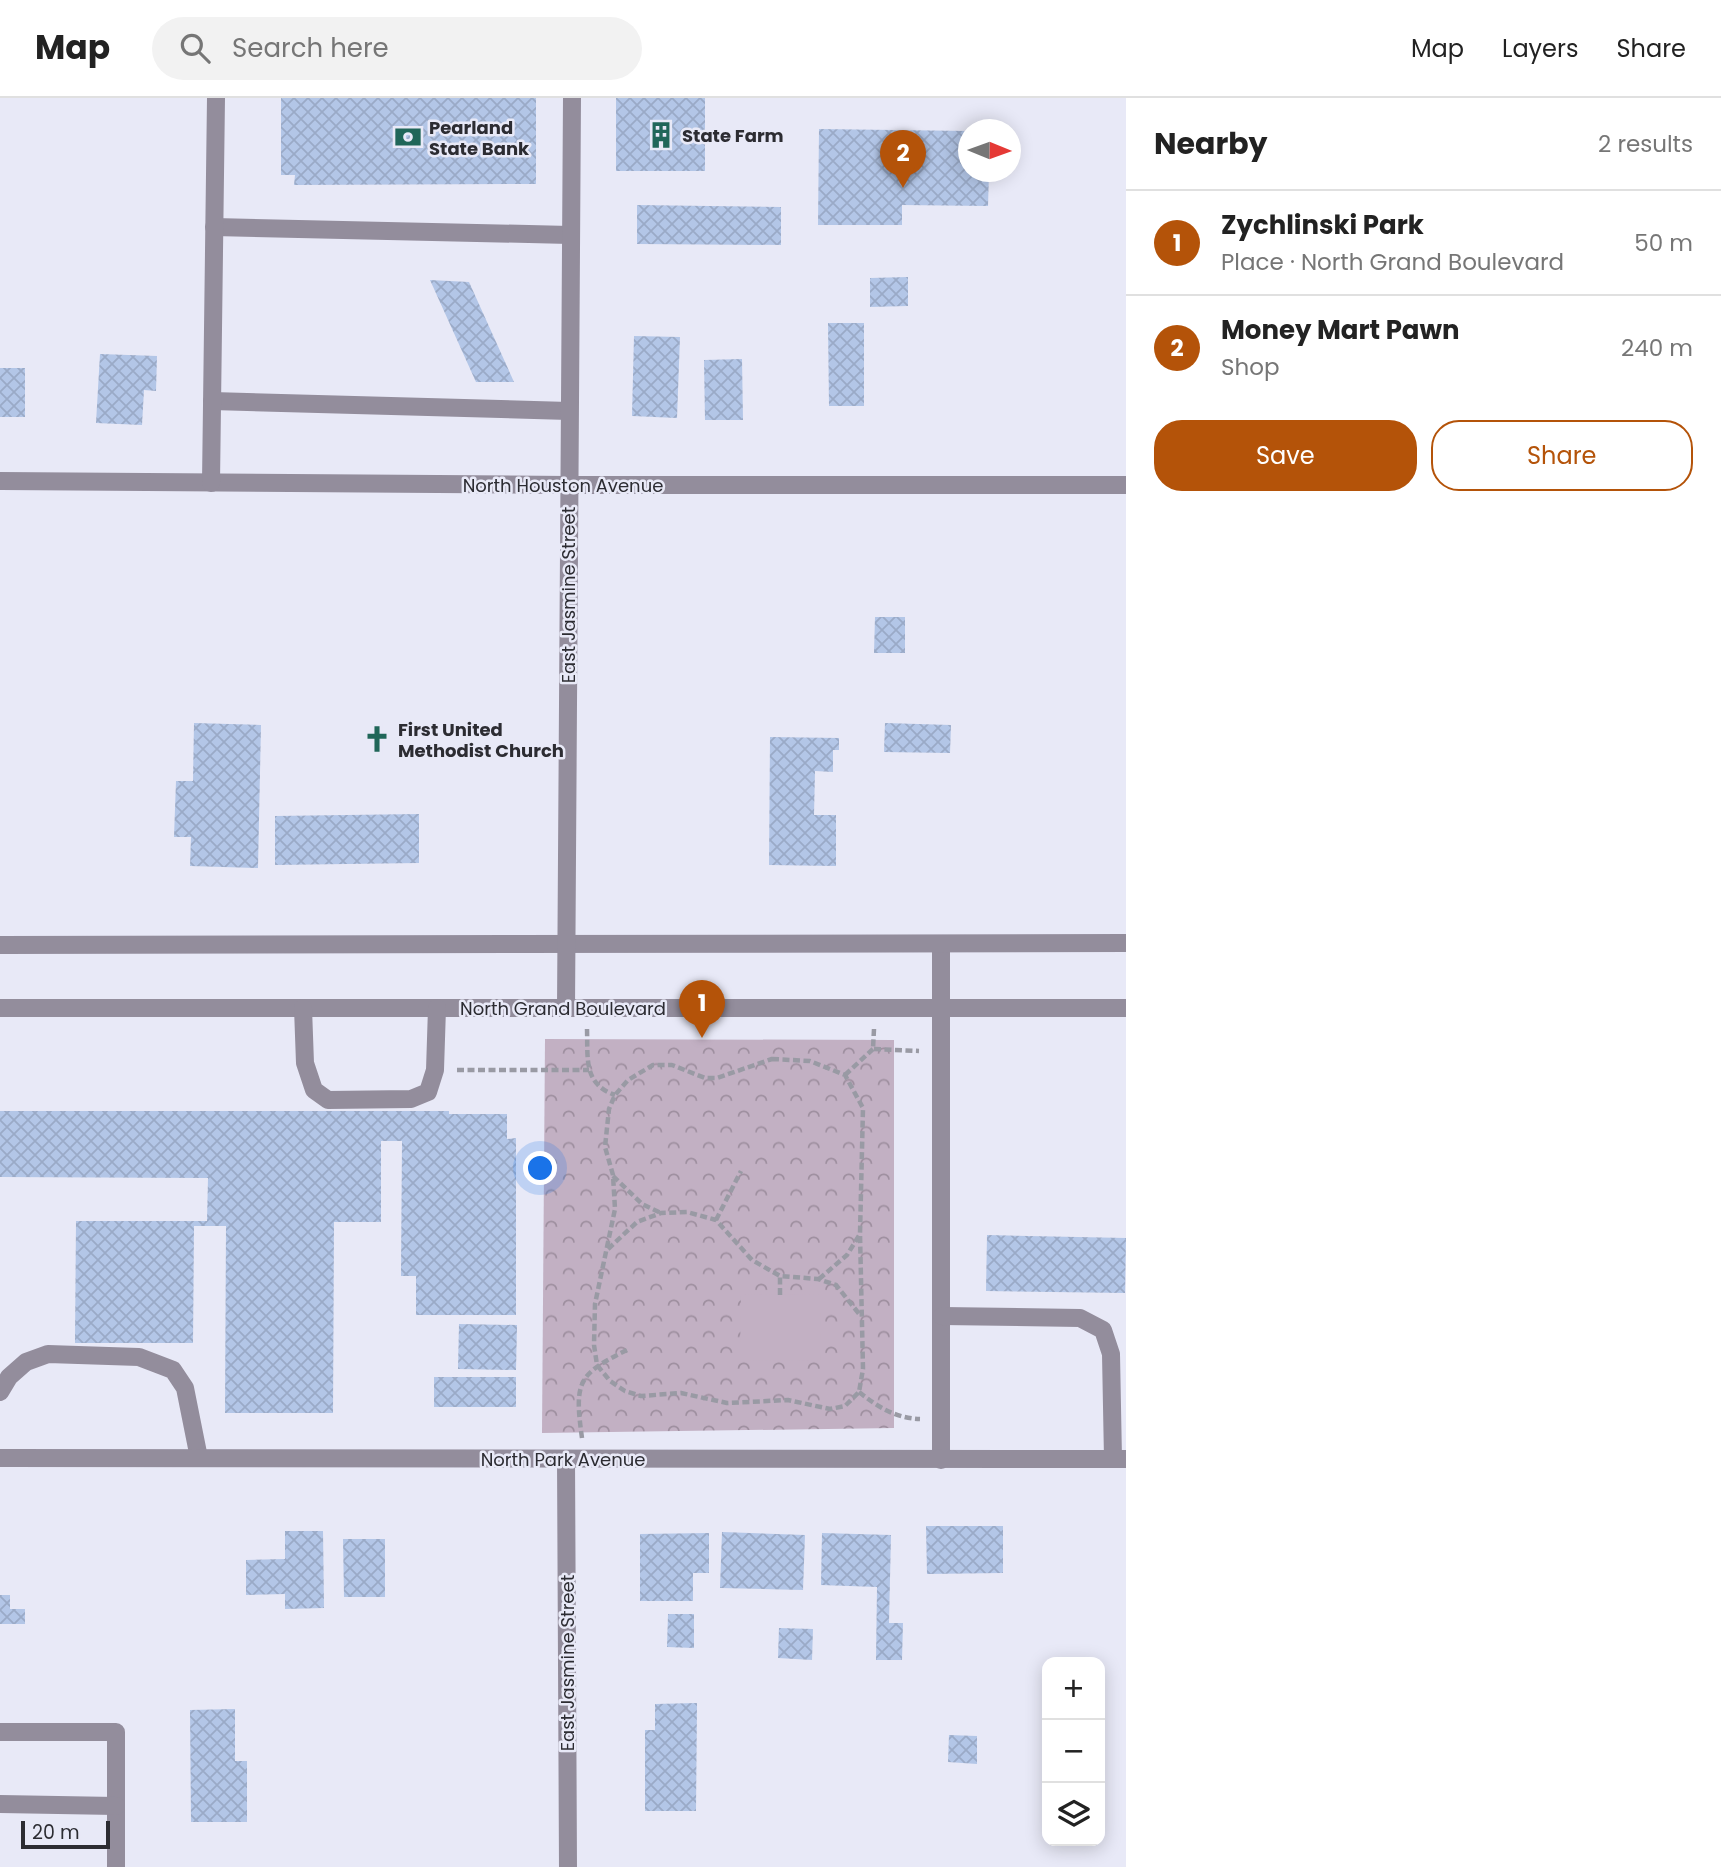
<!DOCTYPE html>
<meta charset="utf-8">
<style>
body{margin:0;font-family:Poppins,sans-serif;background:#f2f2f2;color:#222}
.controls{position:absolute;right:21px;bottom:21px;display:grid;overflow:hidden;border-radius:14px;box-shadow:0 4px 18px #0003}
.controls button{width:63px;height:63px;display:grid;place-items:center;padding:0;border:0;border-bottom:2px solid #e0e0e0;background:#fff;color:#222;font:35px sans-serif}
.compass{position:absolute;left:958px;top:21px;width:63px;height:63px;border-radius:50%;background:#fff;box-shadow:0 4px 18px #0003;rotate:91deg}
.scale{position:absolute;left:21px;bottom:18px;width:89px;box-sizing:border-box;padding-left:7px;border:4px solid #2c2c32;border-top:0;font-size:19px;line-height:24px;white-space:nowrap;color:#2c2c32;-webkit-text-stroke:5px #e8e9f7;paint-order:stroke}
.you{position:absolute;left:541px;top:1071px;width:24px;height:24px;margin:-18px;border:5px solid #fff;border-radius:50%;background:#1a73e8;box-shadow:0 0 0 10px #1a73e833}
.badge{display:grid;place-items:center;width:46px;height:46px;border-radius:50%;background:#b45309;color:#fff;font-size:23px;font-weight:700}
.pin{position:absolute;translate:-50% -58px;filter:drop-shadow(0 2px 4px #0008)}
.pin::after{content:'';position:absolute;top:37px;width:24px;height:21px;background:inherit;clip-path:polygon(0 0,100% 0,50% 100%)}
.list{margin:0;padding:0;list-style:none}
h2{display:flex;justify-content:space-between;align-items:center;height:91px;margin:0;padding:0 28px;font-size:30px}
h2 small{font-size:23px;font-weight:400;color:#767676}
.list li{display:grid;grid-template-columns:46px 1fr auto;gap:21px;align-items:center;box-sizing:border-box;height:105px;padding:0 28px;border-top:2px solid #e0e0e0}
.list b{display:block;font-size:26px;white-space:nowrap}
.list p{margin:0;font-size:23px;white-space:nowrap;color:#767676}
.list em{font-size:23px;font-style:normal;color:#767676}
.actions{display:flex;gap:14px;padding:21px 28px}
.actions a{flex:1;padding:16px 0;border:2px solid #b45309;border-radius:28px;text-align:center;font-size:24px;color:#b45309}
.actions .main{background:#b45309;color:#fff}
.icon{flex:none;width:38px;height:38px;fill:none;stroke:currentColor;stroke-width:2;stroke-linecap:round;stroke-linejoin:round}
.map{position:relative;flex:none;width:1126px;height:1769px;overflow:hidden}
header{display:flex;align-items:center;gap:42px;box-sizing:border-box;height:98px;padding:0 35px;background:#fff;border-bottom:2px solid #e0e0e0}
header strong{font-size:33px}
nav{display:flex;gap:38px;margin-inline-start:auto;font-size:24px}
.search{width:490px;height:63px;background:#f2f2f2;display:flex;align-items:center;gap:18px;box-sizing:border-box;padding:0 24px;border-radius:38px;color:#767676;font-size:26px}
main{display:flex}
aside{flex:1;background:#fff}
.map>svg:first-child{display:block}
.park{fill:url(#park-crowns)}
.pitch{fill:#c2b0c3}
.building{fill:url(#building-cross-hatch)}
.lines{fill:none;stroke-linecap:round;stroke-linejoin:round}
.path{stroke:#999aa4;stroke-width:4.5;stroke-dasharray:7 3.5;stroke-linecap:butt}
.minor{stroke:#938d9c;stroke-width:18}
.labels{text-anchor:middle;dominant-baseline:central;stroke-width:5;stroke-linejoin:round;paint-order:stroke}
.poi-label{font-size:18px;font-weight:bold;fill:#2c2c32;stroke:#e8e9f7;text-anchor:start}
.street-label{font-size:18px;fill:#2c2c32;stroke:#e8e9f7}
</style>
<header>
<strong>Map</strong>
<div class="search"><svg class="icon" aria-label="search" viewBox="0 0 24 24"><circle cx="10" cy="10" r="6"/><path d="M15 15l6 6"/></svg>Search here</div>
<nav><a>Map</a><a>Layers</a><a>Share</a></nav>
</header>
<main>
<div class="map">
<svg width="1126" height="1769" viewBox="0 0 1126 1769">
<defs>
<pattern id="park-crowns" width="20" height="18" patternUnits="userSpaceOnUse" patternTransform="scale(1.75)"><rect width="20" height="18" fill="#c2b0c3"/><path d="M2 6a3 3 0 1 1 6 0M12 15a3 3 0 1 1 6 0" fill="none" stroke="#9e8f9f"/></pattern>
<pattern id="building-cross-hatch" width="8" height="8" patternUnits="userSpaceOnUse" patternTransform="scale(1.75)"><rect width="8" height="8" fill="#b3c6e7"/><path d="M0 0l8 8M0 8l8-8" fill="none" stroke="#9aaac7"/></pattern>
</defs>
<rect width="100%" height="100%" fill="#e8e9f7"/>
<polygon class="park" points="545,941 894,942 894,1330 542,1335"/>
<polygon class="pitch" points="741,1196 821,1197 820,1263 740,1262"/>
<g class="building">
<polygon points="281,0 536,0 536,86 294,87 295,77 281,77"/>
<rect x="616" y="0" width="89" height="73"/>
<polygon points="819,31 968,33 968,74 989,74 988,108 902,107 902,127 818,127"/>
<polygon points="637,107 781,109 781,147 637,146"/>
<polygon points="908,179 908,208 870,209 870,180"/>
<polygon points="430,182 469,184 514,284 476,284"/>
<polygon points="828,225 864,225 864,308 829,308"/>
<polygon points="634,238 680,239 677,320 632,318"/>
<polygon points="100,256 157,258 156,293 144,292 142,327 96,325"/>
<polygon points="742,261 743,322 705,322 704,262"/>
<rect x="0" y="270" width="25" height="49"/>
<polygon points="875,519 905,519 905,555 874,555"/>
<polygon points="194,625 261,627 258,770 190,768 191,739 174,739 176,683 193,683"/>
<polygon points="885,625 951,627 950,655 884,654"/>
<polygon points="770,639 839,640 839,652 833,652 833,674 815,673 814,717 836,717 836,768 769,767"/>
<polygon points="419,716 419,765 275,767 275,718"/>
<polygon points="0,1013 449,1013 449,1016 507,1016 507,1041 516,1040 516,1217 416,1217 416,1178 401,1178 402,1043 381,1043 381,1124 334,1124 333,1315 225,1315 226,1128 194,1128 193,1245 75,1245 76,1123 207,1123 208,1080 0,1079"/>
<polygon points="987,1137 1126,1140 1125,1195 986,1193"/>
<polygon points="459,1226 517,1227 516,1272 458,1271"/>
<rect x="434" y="1279" width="82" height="30"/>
<polygon points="926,1428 1003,1428 1003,1475 927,1476"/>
<polygon points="285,1433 323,1433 324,1510 285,1511 285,1496 246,1497 246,1462 285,1461"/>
<polygon points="722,1434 805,1437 803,1492 720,1490"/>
<polygon points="709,1435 709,1475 693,1475 693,1503 640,1503 640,1436"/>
<polygon points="822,1435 891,1437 889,1525 903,1525 902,1562 876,1562 877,1489 821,1487"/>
<polygon points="343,1441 385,1441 385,1499 344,1499"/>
<polygon points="0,1497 10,1497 10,1511 25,1511 25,1526 0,1526"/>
<polygon points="668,1516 694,1516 694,1550 667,1549"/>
<polygon points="779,1530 813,1531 812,1562 778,1560"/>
<polygon points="697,1605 696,1713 645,1713 645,1632 655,1632 655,1606"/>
<polygon points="235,1611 235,1663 247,1663 247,1724 191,1724 190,1612"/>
<polygon points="949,1637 977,1638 977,1666 948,1664"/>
</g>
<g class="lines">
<g class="path">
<path d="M587 931C588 960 583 986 615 997"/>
<polyline points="874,931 873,951 919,953"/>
<polygon points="772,961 810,963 845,977 863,1010 860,1136 863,1271 859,1294 845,1308 830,1311 788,1302 727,1305 681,1295 641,1298 625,1293 610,1283 597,1267 594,1247 595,1206 615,1111 613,1077 605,1049 609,1011 615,997 628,982 653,967 672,967 705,980 717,980"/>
<polyline points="457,972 589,972"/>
<polyline points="845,977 873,951"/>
<polyline points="613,1078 642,1106 661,1115"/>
<polyline points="716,1122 741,1073"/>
<polyline points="608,1151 637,1124 661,1115 687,1114 716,1122 752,1162 780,1178 818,1181 836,1187 860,1217"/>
<polyline points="819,1181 847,1157 860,1136"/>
<polyline points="780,1197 780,1178"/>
<path d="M859 1294C878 1309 895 1320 920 1321"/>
<path d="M582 1340C574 1283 578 1276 629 1251"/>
</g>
<g class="minor">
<polyline points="214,129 570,137"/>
<polyline points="212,303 569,313"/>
<polyline points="0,383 568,387 1126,387"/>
<polyline points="211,385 216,0"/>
<polyline points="941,846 941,1362"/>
<polyline points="0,847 1126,845"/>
<polyline points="0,910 1126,910"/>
<polyline points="303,910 305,965 314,992 328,1002 411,1001 428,994 435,972 437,910"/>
<polyline points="566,910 572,0"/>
<polyline points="942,1218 1080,1220 1103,1232 1111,1256 1113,1361"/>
<polyline points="0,1294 9,1279 26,1264 48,1256 139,1259 173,1272 185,1290 199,1360"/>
<polyline points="0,1360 1126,1361"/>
<polyline points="566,1361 568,1769"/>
<polyline points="0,1634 116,1634 116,1769"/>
<polyline points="0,1706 116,1708"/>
</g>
</g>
<defs>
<symbol id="building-bare" viewBox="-9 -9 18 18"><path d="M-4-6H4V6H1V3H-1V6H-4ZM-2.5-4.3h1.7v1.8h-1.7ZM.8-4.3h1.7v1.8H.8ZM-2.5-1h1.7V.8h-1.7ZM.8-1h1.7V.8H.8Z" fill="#206659" stroke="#e8e9f7" stroke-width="2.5" paint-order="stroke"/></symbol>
<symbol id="bank-bare" viewBox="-9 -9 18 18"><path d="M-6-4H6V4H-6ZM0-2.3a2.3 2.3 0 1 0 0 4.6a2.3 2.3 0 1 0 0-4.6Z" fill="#206659" stroke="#e8e9f7" stroke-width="2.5" paint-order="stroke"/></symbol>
<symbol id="church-bare" viewBox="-9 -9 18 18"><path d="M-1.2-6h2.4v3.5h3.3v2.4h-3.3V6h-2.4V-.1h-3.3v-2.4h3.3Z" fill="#206659" stroke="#e8e9f7" stroke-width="2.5" paint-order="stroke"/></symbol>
</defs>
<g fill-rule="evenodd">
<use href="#building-bare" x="642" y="18" width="38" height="38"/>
<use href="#bank-bare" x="389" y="20" width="38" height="38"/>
<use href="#church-bare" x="358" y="622" width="38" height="38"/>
</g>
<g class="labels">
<g class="poi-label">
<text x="429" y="29">Pearland<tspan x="429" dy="21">State Bank</tspan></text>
<text x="682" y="37">State Farm</text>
<text x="398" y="631">First United<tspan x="398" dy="21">Methodist Church</tspan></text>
</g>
<g class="street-label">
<text x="563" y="387">North Houston Avenue</text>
<text transform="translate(568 497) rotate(-90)">East Jasmine Street</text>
<text x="563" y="910">North Grand Boulevard</text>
<text x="563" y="1361">North Park Avenue</text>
<text transform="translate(567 1565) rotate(-90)">East Jasmine Street</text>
</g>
</g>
</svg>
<div class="controls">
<button>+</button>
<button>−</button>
<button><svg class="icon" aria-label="layers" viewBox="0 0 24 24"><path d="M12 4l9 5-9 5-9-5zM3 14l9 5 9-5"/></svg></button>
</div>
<svg class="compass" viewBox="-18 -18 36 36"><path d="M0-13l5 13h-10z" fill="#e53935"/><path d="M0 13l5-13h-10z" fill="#767676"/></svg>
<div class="scale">20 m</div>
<div class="you"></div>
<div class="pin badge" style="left:702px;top:940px">1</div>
<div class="pin badge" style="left:903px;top:90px">2</div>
</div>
<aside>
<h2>Nearby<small>2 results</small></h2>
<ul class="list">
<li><span class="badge">1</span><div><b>Zychlinski Park</b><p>Place · North Grand Boulevard</p></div><em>50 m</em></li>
<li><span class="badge">2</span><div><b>Money Mart Pawn</b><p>Shop</p></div><em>240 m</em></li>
</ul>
<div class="actions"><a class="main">Save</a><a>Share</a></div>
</aside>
</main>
